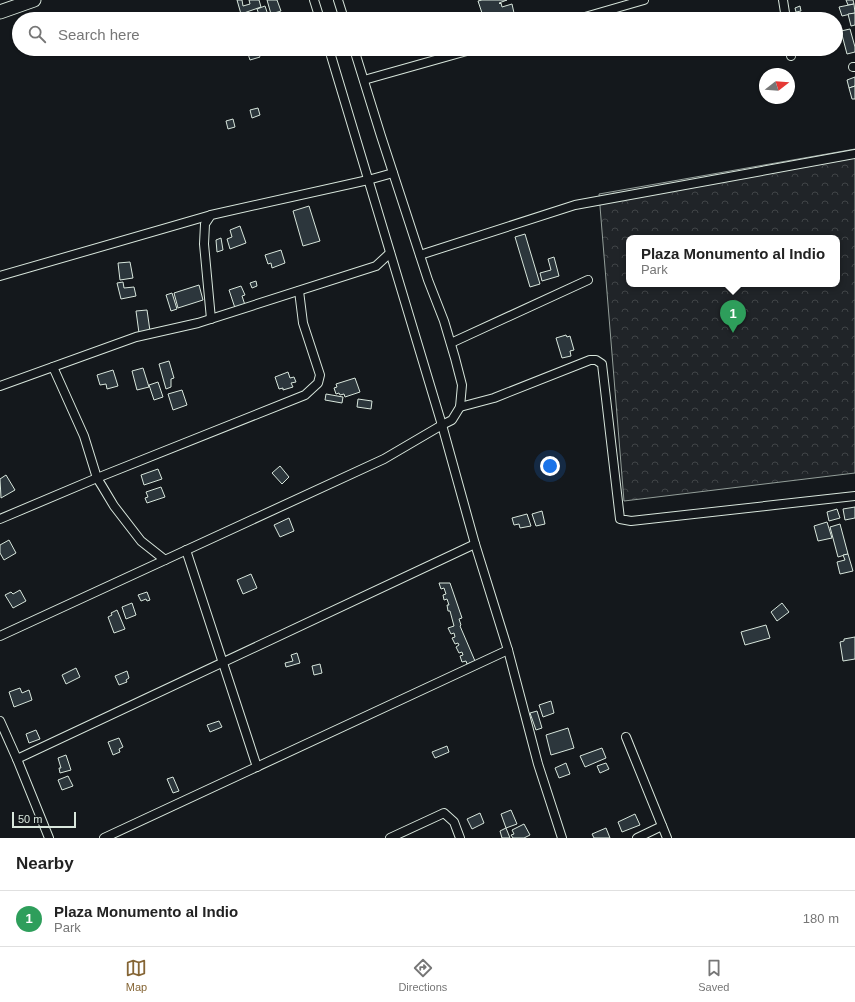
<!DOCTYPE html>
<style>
body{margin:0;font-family:Helvetica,sans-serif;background:#f6f6f6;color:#222}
.compass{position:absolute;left:759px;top:68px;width:36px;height:36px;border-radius:50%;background:#fff;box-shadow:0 1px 3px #0004;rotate:73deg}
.scale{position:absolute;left:12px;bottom:10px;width:64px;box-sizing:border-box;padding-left:4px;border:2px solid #d8e6dc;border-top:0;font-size:11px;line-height:14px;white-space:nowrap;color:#d8e6dc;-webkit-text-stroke:3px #14181c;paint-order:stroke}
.you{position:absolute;left:550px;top:466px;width:14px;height:14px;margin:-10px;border:3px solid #fff;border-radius:50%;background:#1a73e8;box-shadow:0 0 0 6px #1a73e833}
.badge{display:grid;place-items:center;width:26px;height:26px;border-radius:50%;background:#856535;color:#fff;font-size:13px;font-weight:700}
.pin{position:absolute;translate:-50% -33px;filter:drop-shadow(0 1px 2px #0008)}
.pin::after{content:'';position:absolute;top:21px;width:14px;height:12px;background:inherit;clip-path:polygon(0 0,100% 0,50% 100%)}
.popup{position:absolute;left:626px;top:235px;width:214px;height:52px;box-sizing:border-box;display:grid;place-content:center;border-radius:8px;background:#fff;filter:drop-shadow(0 1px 3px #0005);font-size:13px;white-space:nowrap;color:#767676}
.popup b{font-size:15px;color:#222}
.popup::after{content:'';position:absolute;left:50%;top:100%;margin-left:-8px;border:8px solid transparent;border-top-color:#fff}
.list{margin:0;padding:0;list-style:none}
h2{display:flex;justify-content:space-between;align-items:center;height:52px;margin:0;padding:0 16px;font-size:17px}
h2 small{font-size:13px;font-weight:400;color:#767676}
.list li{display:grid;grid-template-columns:26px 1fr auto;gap:12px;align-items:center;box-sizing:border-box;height:56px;padding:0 16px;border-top:1px solid #e0e0e0}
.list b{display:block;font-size:15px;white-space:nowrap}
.list p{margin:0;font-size:13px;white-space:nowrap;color:#767676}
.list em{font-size:13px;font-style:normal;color:#767676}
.icon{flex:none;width:22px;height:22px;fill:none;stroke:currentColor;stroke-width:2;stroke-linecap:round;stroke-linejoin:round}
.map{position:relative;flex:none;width:855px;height:838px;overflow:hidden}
.search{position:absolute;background:#fff;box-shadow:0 1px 3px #0004;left:12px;right:12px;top:12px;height:44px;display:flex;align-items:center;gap:10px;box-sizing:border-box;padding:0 14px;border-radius:22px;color:#767676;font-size:15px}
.sheet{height:108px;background:#fff}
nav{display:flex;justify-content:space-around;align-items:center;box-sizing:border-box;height:56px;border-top:1px solid #e0e0e0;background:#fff;font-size:11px;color:#767676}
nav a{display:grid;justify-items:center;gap:2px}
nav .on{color:#856535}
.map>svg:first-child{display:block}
.park{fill:url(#park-crowns);stroke:#939e99;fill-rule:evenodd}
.building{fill:#2c363c;stroke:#d8e6dc}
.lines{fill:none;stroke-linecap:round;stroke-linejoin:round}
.minor-casing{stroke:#d8e6dc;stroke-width:10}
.trunk-casing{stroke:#d8e6dc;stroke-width:15}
.minor{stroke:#14181c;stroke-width:8}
.trunk{stroke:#14181c;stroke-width:13}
</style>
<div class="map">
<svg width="855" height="838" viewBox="0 0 855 838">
<defs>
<pattern id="park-crowns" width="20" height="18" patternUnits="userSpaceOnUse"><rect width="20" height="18" fill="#202428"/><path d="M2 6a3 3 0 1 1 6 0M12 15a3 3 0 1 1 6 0" fill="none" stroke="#404447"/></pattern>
</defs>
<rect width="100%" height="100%" fill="#14181c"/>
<path class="park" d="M855 149V473L624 501 599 194ZM629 238H837V284H629Z"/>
<g class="building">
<polygon points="237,0 242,0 243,6 250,4 249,0 259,0 261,7 241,14"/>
<polygon points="267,0 277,0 281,11 271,14"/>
<polygon points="482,0 507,0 499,3 500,4 501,3 502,7 512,4 514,13 505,16 506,19 484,19 478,1"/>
<polygon points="846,0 853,0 854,4 848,5"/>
<polygon points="854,4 855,13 842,16 839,7"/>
<polygon points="265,6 268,15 260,17 257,9"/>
<polygon points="800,6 801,11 796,12 795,8"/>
<polygon points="855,13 855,25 851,26 848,14"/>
<polygon points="816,15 817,19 800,19"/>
<polygon points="850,29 855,47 855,52 847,54 841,31"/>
<polygon points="254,49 257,49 260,57 250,60 247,51"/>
<polygon points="855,77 855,86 849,88 847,80"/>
<polygon points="855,86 855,99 852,99 849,88"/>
<polygon points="258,108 260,115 252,118 250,110"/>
<polygon points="233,119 235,127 228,129 226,121"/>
<polygon points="309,206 320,241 303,246 293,211"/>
<polygon points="240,226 246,243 230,249 227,239 232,237 230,230"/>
<polygon points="525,234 540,284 530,287 515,237"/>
<polygon points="221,238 223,250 217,252 216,240"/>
<polygon points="281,250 285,263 272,268 271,263 268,264 265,255"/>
<polygon points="554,257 559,276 542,281 540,273 551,270 548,259"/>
<polygon points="130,262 133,278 120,280 118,263"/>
<polygon points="256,281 257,286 252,288 250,283"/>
<polygon points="123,282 124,288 134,287 136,296 121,299 117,283"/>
<polygon points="199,285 203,300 178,308 174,293"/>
<polygon points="241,286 245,295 242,296 245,305 235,308 229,290"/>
<polygon points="172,293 177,309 171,311 166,295"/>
<polygon points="147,310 150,331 139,333 136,311"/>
<polygon points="566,335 567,337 570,336 574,350 570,351 571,356 562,358 556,338"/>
<polygon points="169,361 174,378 171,379 171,387 166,389 159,364"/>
<polygon points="143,368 149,387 137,390 132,371"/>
<polygon points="113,370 118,386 107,389 106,384 100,385 97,375"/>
<polygon points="288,372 290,378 294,377 296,382 291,383 293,387 283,390 283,388 279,389 275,377"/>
<polygon points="355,378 360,392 345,397 344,394 340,395 339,393 336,394 334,388 337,387 336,384"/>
<polygon points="158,382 163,397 154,400 149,385"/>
<polygon points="182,390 187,405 173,410 168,394"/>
<polygon points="326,394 343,397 342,403 325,400"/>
<polygon points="358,399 372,401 371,409 357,407"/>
<polygon points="280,466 289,477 282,484 272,473"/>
<polygon points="158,469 162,479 144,485 141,475"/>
<polygon points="6,475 15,490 1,498 0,479"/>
<polygon points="161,487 165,497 147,503 145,498 148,497 146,492"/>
<polygon points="855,507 855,518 845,520 843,509"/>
<polygon points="837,509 840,518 829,521 827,512"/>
<polygon points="542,511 545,524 536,526 532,514"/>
<polygon points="527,514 531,526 520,528 519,524 514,525 512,518"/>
<polygon points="289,518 294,531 280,537 274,525"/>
<polygon points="827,522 832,538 818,541 814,526"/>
<polygon points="840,524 848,554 838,557 830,527"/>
<polygon points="9,540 16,553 4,560 0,553 0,545"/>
<polygon points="848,554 853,571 840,574 837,562 845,560 843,555"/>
<polygon points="251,574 257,588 243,594 237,580"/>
<polygon points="439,583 450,583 462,618 459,619 461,625 460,626 475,661 467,664 466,661 462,662 460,656 463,655 462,652 459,653 456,647 459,645 458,643 455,644 452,638 455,637 454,633 451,634 448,628 454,626 450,611 448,611 447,605 449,605 447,599 444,600 443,595 446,594 444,588 441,589"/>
<polygon points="20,590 26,601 13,608 5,595 11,592 13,594"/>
<polygon points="147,592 150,600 147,601 146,599 141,601 138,595"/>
<polygon points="132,603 136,615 126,619 122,607"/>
<polygon points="782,603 789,612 777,621 771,612"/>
<polygon points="117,610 125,629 114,633 108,617 112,615 111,613"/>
<polygon points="766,625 770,638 745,645 741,632"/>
<polygon points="855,637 855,659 843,661 840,642 844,641 844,639"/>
<polygon points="297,653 300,663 286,667 285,663 293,661 291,655"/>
<polygon points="320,664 322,673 314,675 312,666"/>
<polygon points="76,668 80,677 66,684 62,675"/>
<polygon points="127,671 129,678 126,680 127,682 119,685 115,676"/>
<polygon points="20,688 22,693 29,690 32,700 14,707 9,692"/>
<polygon points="551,701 554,713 543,717 539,705"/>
<polygon points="537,711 542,728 536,730 530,713"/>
<polygon points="219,721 222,727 210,732 207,725"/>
<polygon points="568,728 574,748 551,755 546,735"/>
<polygon points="36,730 40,739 29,743 26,734"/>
<polygon points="119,738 123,747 119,749 120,752 113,755 108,742"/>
<polygon points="447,746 449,752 435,758 432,752"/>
<polygon points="602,748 606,758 585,767 580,756"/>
<polygon points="66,755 71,770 60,773 59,768 61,768 58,758"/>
<polygon points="566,763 570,774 559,778 555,768"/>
<polygon points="606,763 609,769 600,773 597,766"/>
<polygon points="68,776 73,786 62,790 58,780"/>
<polygon points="173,777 179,791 173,793 167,779"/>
<polygon points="511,810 517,824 506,828 501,814"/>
<polygon points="480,813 484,823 472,829 467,819"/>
<polygon points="635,814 640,825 622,832 618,822"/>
<polygon points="524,824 530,835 524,838 513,838 511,835 514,834 512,830"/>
<polygon points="506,828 510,838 502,838 500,831"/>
<polygon points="606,828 610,838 594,838 592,834"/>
</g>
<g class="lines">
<defs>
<g id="minor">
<polyline points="314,0 320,19"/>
<polyline points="338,0 344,19"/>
<polyline points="783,0 786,19"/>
<polyline points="578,19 644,0"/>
<polyline points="329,49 442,425 475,544 508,650 538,764 562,838"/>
<polyline points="790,49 791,56"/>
<polyline points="853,67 855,67"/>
<polyline points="364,80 474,49"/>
<polyline points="420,255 575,205 855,154"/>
<polyline points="0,276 211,215"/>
<polyline points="211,319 204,244 205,224 211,215 368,180 393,173"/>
<polyline points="451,343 588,280"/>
<polyline points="53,367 84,436 97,478 102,486 114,506 141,541 165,560"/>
<polyline points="0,386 136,337 198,323 376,266 390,253"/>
<polyline points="460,407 494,398 590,360 596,360 602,364 620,519 631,521 855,496"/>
<polyline points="0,519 97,478 305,395 318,383 320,375 303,323 299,291"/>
<polyline points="186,550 257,767"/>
<polyline points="0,636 384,459 442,425 452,420 460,407 462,385 455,358 444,321 428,280 381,136 354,49"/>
<polyline points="0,721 17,759 49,838"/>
<polyline points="626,737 667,838"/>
<polyline points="17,759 475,544"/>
<polyline points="104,838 508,650"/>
<polyline points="390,838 444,813 454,822 460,838"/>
<polyline points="637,838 662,826"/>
</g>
<polyline id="trunk" points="0,12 34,0"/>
</defs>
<use href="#minor" class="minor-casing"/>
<use href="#trunk" class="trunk-casing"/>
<use href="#minor" class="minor"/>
<use href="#trunk" class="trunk"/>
</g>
</svg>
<svg class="compass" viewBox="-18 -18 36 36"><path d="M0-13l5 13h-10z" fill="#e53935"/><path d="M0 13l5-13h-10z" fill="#767676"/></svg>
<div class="scale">50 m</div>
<div class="you"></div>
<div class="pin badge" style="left:733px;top:333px;background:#2e9e5b">1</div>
<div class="popup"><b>Plaza Monumento al Indio</b>Park</div>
<div class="search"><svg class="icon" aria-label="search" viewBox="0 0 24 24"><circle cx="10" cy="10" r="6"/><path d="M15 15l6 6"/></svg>Search here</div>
</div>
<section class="sheet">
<h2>Nearby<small></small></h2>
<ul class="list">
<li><span class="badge" style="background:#2e9e5b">1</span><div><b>Plaza Monumento al Indio</b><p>Park</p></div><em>180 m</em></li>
</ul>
</section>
<nav>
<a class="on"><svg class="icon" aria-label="map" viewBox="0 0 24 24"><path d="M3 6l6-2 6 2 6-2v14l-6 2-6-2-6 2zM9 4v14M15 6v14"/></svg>Map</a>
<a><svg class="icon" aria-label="directions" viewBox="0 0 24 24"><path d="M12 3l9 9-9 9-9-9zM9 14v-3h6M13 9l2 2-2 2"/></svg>Directions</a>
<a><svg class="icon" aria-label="saved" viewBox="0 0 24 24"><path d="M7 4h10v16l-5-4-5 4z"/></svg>Saved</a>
</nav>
